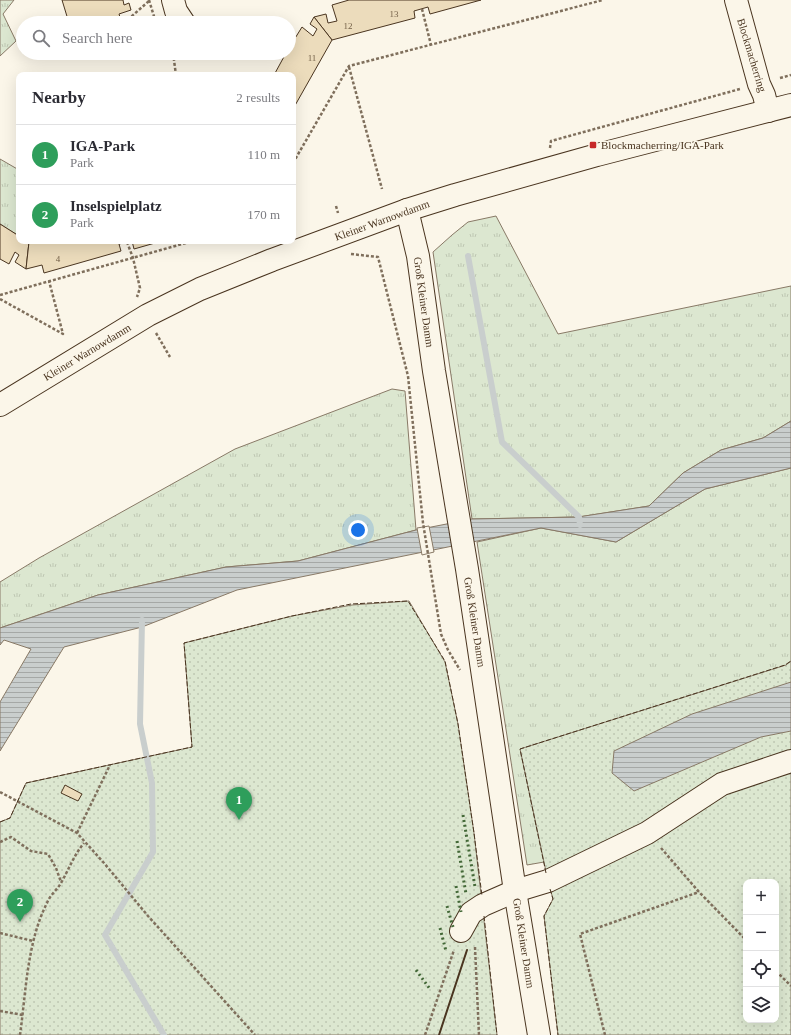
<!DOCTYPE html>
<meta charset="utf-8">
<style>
body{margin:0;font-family:"Times New Roman",serif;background:#f2f2f3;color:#2b2b33}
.controls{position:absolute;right:12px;bottom:12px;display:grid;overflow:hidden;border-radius:8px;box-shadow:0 4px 16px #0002}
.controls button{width:36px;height:36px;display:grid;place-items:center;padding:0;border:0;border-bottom:1px solid #e1e1e2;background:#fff;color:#2b2b33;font:20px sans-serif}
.you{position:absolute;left:358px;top:530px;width:14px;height:14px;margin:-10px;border:3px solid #fff;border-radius:50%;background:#1a73e8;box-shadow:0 0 0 6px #1a73e833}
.badge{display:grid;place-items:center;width:26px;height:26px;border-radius:50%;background:#c62828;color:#fff;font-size:13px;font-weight:700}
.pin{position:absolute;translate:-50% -33px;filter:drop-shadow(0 1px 2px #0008)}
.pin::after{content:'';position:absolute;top:21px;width:14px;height:12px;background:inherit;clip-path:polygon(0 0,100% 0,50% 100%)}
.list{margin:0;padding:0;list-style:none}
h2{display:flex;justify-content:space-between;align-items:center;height:52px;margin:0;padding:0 16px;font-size:17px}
h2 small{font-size:13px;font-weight:400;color:#7c7c81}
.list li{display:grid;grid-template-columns:26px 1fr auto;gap:12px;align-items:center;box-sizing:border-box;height:60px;padding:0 16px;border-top:1px solid #e1e1e2}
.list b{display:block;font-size:15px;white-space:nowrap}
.list p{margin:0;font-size:13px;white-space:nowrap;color:#7c7c81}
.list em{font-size:13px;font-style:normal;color:#7c7c81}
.icon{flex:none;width:22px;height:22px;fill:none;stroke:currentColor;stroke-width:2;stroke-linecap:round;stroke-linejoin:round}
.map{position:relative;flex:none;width:791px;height:1035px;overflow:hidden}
.search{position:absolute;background:#fff;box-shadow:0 4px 16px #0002;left:16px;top:16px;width:280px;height:44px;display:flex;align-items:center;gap:10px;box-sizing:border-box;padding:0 14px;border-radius:22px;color:#7c7c81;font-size:15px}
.panel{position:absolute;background:#fff;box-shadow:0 4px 16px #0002;left:16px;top:72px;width:280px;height:172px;border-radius:8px}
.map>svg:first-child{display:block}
.grass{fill:url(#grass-tufts);stroke:#887966}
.park{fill:url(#park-dots);stroke:#887966;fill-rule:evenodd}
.water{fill:url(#water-rules);stroke:#887966}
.pier{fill:#fbf6e9;stroke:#887966}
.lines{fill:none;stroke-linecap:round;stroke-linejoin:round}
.stream{stroke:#c9cecd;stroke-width:6}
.building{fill:#ecdcbc;stroke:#4a3520}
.minor-casing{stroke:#4a3520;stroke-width:24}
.path{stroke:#7f6f5c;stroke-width:2.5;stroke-dasharray:3 2;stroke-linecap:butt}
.minor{stroke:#fbf6e9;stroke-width:22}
.hedge{stroke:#436837;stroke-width:3;stroke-dasharray:2 3;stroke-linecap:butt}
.fence{stroke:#4a3520;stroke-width:1;stroke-dasharray:5 2;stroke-linecap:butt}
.wall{stroke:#4a3520;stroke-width:2}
.poi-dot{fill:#c62828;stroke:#fbf6e9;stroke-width:1.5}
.labels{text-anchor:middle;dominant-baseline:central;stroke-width:3;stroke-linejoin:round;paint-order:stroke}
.number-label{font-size:9px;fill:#725f47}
.street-label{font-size:11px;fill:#4a3520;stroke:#fbf6e9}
.poi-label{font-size:11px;fill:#4a3520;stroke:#fbf6e9;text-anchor:start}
</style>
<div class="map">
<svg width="791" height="1035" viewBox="0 0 791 1035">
<defs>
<pattern id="grass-tufts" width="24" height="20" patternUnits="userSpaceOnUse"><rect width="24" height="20" fill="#dce7d0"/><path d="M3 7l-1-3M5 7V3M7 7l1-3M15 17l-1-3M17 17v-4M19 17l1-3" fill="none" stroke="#bec7b2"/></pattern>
<pattern id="park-dots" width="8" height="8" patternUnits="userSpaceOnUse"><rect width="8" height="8" fill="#dce7d0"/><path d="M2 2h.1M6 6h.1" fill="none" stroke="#bec7b2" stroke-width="1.8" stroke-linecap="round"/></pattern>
<pattern id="water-rules" width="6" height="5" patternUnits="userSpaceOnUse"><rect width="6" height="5" fill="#c9cecd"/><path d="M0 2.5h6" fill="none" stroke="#a5a8a6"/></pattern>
</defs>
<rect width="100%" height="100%" fill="#fbf6e9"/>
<g class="grass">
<polygon points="0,0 14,0 3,14 16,41 0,56"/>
<polygon points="0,159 19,170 19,236 0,224"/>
<polygon points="496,216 558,334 791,286 791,421 763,438 721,450 683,473 649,506 579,517 472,519 433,252 452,235 468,222"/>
<polygon points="392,389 405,391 416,530 298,561 226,567 98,595 0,628 0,582 39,558 235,449"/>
<polygon points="791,468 791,682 544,862 527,865 477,542 541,528 616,542 705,489"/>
</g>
<g class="park">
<polygon points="409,601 445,662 458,724 474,833 497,1035 0,1035 0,822 10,818 26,783 192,747 184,643 292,616 352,605"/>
<path d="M791 661V1035H558L544 916 553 899 548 881 520 749 786 665ZM746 882H776V1020H746Z"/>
</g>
<g class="water">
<polygon points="791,421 791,468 705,489 616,542 541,528 237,590 142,627 64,647 0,751 0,702 31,649 4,640 0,645 0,628 98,595 226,567 298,561 416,530 472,519 578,517 649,506 683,473 721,450 763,438"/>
<polygon points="791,682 791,731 761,737 634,791 612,773 614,751 692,714"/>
</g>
<polygon class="pier" points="429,526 434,552 422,555 417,528"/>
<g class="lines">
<g class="stream">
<polyline points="468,256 502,442 579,517 580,525"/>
<polyline points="142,620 140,724 152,783 153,852 105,935 164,1035"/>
</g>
</g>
<g class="building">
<polygon points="62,0 123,0 124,5 129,3 131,10 119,14 122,23 69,23"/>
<polygon points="349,0 481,0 430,14 428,7 414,11 415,18 332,40 314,17 326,14 328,23 337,21 332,5"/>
<polygon points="314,17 332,40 293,109 293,75 274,75 286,53 289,53 289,48 302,27 313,36 317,29 310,24"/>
<polygon points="0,224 19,236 19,241 27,241 29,242 26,269 15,262 19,255 15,252 9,264 0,259"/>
<polygon points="34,241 162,241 134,249 132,241 119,244 121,251 44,273 42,265 26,269 29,242"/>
<polygon points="65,785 82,794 78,801 61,793"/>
</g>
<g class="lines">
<defs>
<g id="minor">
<polyline points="173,0 176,11 184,23"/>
<polyline points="736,0 759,84 764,95 768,111"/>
<polyline points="407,210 418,256 434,371 467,569 515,891 539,1035"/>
<polyline points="0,405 148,315 200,289 272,260 407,210 455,195 597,155 791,105"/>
<polyline points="461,931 471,913 483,905 515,891 548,881 647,833 722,784 791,761"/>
</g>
</defs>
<use href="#minor" class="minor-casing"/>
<g class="path">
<polyline points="149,0 156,23"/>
<polyline points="422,9 431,45"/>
<polyline points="124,23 149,1"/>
<polyline points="173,53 176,75"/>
<polyline points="349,67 382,189"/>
<polyline points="780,78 791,75"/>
<polyline points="550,148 551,141 740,89"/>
<polyline points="293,163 349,66 603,0"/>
<polyline points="336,206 338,213"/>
<polyline points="127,242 133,258 140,288 137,297"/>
<polyline points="351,254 378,257 408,376 423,523 441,634 448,650 460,670"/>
<polyline points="0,295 193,241"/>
<polyline points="0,299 63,334 49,281"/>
<polyline points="156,333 170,357"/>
<polyline points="0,792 77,833 104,863 148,916 255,1035"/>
<polyline points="77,833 110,765"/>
<polyline points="0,842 11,837 31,851 48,854 56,868 61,882"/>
<polyline points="661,848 699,892 746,940"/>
<polyline points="0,933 33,941"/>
<polyline points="475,947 479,1035"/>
<polyline points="776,971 791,986"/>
<polyline points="0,1011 23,1015"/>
<path d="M20 1035C26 992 27 942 47 903 50 895 57 890 61 883 69 869 74 855 84 843"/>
<polyline points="425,1035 454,950"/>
<polyline points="605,1035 580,934 699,892"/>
</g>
<use href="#minor" class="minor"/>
<g class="hedge">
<polyline points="463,815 475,887"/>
<polyline points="457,841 466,894"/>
<polyline points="456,886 461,912"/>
<polyline points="447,906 453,927"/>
<polyline points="440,928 446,951"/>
<polyline points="416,970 430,989"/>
</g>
<g class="fence">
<polyline points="0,822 10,818 26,783 192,747 184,643 292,616 351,604 408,601 445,661 458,724 474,833 482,896"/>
<polyline points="546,873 520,749 785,665 791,661"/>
<polyline points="550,889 553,899 544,916 558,1035"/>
<polyline points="484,916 497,1035"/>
</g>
<polyline class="wall" points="439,1035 467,950"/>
</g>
<rect class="poi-dot" x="589" y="141" width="8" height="8" rx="2"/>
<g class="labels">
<g class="number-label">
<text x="394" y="14">13</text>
<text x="348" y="26">12</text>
<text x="312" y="58">11</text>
<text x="58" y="259">4</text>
</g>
<g class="street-label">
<text transform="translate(752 55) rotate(73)">Blockmacherring</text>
<text transform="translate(382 220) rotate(-20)">Kleiner Warnowdamm</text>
<text transform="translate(424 302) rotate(82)">Groß Kleiner Damm</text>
<text transform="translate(87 352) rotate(-31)">Kleiner Warnowdamm</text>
<text transform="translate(475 622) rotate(81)">Groß Kleiner Damm</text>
<text transform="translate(524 943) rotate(81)">Groß Kleiner Damm</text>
</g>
<g class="poi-label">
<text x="601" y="145">Blockmacherring/IGA-Park</text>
</g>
</g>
</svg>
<div class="controls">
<button>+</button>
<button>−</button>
<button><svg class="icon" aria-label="locate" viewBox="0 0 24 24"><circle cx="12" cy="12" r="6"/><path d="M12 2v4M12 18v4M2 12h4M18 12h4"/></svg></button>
<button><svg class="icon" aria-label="layers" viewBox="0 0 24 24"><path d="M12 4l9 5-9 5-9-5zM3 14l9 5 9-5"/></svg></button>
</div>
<div class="you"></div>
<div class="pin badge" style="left:239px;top:820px;background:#2e9e5b">1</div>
<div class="pin badge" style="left:20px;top:922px;background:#2e9e5b">2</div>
<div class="search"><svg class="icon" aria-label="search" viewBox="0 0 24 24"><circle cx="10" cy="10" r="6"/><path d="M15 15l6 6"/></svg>Search here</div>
<section class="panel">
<h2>Nearby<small>2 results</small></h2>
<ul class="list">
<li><span class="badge" style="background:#2e9e5b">1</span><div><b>IGA-Park</b><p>Park</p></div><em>110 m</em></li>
<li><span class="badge" style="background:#2e9e5b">2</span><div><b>Inselspielplatz</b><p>Park</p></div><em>170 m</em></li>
</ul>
</section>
</div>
